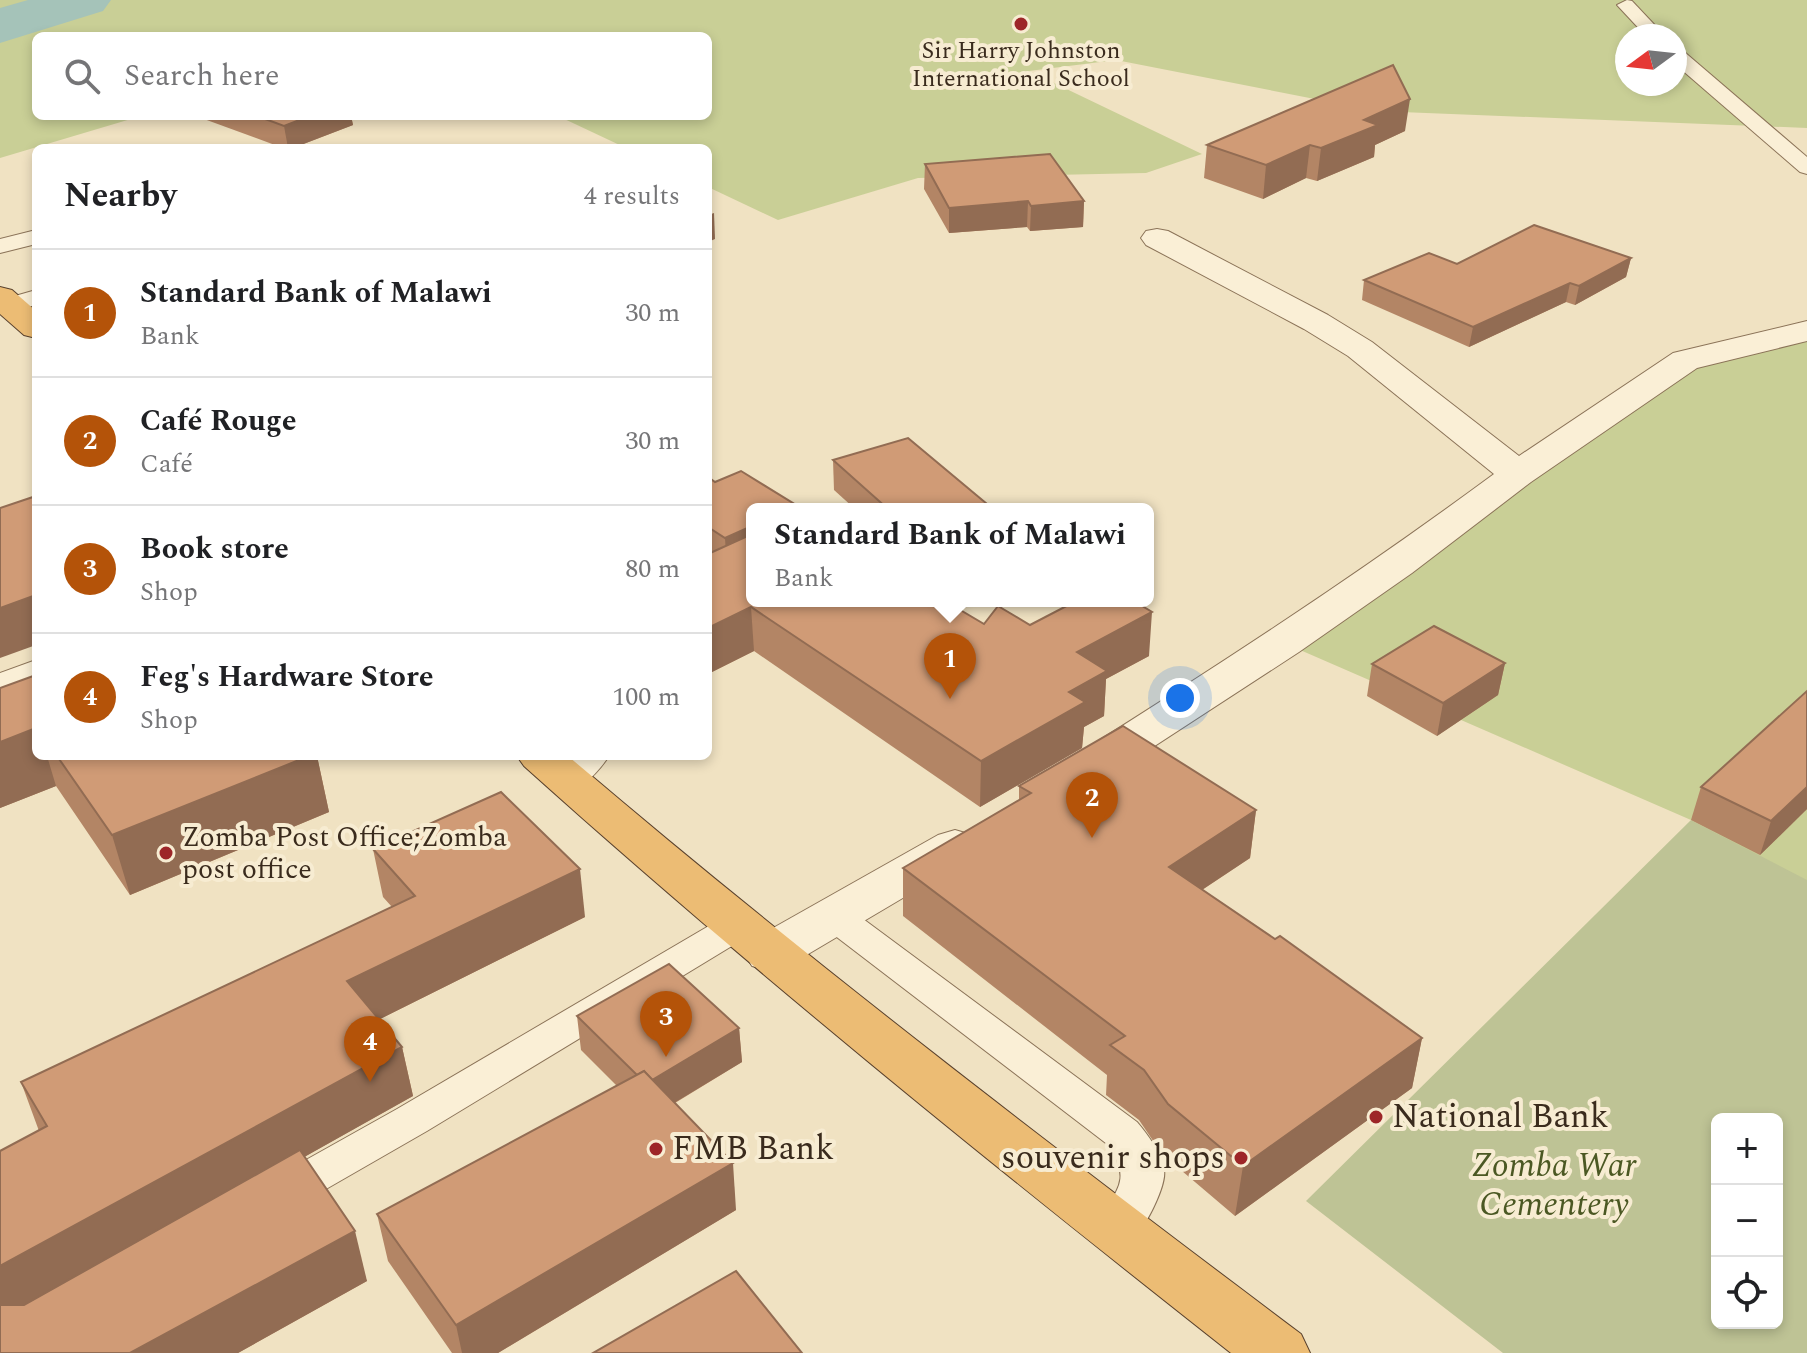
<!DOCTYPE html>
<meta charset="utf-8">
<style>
body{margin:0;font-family:Spectral,serif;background:#f2f2f2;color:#202124}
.controls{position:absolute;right:24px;bottom:24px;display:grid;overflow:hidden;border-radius:12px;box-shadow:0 4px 12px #0003}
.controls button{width:72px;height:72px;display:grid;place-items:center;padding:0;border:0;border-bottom:2px solid #e0e0e0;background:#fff;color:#202124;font:40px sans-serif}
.compass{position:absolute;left:1615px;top:24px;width:72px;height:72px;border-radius:50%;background:#fff;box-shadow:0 4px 12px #0003;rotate:255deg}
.you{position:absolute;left:1180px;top:698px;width:28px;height:28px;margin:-20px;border:6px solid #fff;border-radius:50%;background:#1a73e8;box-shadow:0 0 0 12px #1a73e833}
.badge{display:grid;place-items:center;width:52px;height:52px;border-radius:50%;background:#b45309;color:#fff;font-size:26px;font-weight:700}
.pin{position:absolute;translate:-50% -66px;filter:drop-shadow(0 2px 4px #0008)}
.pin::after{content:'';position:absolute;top:42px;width:28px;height:24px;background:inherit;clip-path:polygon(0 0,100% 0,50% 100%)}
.popup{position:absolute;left:746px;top:503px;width:408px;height:104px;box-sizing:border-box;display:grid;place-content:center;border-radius:12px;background:#fff;filter:drop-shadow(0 2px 6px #0005);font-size:26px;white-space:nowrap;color:#757577}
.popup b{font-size:30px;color:#202124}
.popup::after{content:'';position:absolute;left:50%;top:100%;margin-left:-16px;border:16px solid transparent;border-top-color:#fff}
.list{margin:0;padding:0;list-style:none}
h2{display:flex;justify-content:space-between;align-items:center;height:104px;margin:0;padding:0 32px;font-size:34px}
h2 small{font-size:26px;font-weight:400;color:#757577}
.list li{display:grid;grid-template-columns:52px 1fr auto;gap:24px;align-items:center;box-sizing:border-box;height:128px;padding:0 32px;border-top:2px solid #e0e0e0}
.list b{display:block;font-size:30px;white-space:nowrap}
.list p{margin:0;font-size:26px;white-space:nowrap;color:#757577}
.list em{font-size:26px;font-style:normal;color:#757577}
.icon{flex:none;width:44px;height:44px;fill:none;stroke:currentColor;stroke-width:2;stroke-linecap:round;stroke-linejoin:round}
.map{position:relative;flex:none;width:1807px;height:1353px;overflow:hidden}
.search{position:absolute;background:#fff;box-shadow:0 4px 12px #0003;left:32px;top:32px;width:680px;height:88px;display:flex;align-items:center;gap:20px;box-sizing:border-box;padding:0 28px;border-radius:12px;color:#757577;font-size:30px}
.panel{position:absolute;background:#fff;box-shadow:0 4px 12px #0003;left:32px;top:144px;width:680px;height:616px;border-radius:12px}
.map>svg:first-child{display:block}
.green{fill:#c9cf96;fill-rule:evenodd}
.cemetery{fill:#bec395;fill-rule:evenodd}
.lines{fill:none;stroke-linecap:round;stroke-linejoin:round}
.river{fill:#a5c3b9;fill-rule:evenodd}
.service-casing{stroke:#8b7358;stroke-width:2}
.minor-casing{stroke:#8b7358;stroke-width:2}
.trunk-casing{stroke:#59412d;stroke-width:2}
.service{fill:#faefd6;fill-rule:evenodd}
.minor{fill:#faefd6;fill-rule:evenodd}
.trunk{fill:#ecbc74;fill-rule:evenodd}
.wall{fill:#b38565}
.shaded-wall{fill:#926c53}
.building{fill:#d09b76;stroke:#926c53;stroke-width:2}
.poi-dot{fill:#9d2628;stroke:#f7ecd2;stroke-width:3}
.labels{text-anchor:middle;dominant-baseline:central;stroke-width:8;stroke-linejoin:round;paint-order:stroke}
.far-poi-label{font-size:24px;fill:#3a2b1d;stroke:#f7ecd2}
.poi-label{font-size:28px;fill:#3a2b1d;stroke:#f7ecd2;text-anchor:start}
.near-poi-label{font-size:34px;fill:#3a2b1d;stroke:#f7ecd2;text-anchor:start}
.near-park-label{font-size:34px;font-style:italic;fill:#4b5823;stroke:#f7ecd2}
</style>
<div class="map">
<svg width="1807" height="1353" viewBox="0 0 1807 1353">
<rect width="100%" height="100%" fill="#f0e2c2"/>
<g class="green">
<path d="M0 0H1807V128L1376 111 1116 60 1029 71 1202 154 1146 173 918 178 778 220 708 187V148H626L558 116H708V36H36V116H141L0 158ZM1627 36H1675V84H1627Z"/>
<polygon points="1807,333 1807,882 1691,820 1284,643 1676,354"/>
</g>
<path class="cemetery" d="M1691 820 1807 880V1353H1503L1306 1201ZM1717 1119H1777V1323H1717Z"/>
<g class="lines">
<polygon class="river" points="28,0 111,0 103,11 0,43 0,8"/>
<defs>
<g id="service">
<polygon points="1627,0 1632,1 1665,36 1646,36 1617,5"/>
<polygon points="1675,48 1682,50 1807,157 1807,174 1800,172 1675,64"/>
<polygon points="36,230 36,244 0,253 0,239"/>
<polygon points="36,290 36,305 9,312 0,309 1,300"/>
<polygon points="36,660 36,681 0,695 0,673"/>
<path d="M572 756H609C596 775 579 794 555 788L550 780Z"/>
<path d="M834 903 847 907 1137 1122C1148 1135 1161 1152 1164 1170 1167 1186 1143 1233 1130 1241 1120 1247 1111 1244 1100 1240L1094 1228C1112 1193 1136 1183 1107 1144L821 925 815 916 821 907Z"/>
<polygon points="737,913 750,917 756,926 750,935 427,1131 293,1208 278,1213 263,1208 256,1196 263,1184 397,1109 724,917"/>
</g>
<g id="minor">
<path d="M1157 229 1168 231 1328 315 1372 342 1519 456 1673 353 1807 321V341L1697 368 1531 482 1412 573 1299 652 1107 777 1090 782 1073 777 1067 767 1073 757C1218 666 1356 576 1494 474L1348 356 1304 329 1146 245 1141 238 1146 231Z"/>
<polygon points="955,830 972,835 980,846 972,857 788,966 770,971 752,966 744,953 752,940 938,835"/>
</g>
<g id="trunk">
<polygon points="0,287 12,290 36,311 36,338 24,335 0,314"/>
<path d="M517 756H568C805 958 1052 1147 1301 1334L1310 1353H1231C990 1163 752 971 524 766Z"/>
</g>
</defs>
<use href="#service" class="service-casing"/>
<use href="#minor" class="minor-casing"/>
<use href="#trunk" class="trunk-casing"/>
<use href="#service" class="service"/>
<use href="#minor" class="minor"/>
<use href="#trunk" class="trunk"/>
</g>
<g class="wall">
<polygon points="204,116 351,116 353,125 293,148 283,148 204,119"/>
<polygon points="1405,131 1375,145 1374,157 1317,181 1306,178 1263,199 1204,178 1207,145"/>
<polygon points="925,164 1084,201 1083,227 1030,231 1027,227 949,233 924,189"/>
<polygon points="1631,258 1626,277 1575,305 1566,302 1469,347 1362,300 1364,280 1457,264"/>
<polygon points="833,460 993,509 855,509 834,490"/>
<polygon points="708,477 715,482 796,505 797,509 752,509 752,601 984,624 1030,625 1149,656 1106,679 1104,716 1084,727 1082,748 980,807 754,651 708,674"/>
<polygon points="1505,663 1498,695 1437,736 1367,696 1372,664"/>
<polygon points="0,688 36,756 317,756 329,812 130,895 56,786 0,808"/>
<polygon points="1807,691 1807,809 1760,855 1691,820 1701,787"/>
<polygon points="1019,786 1256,810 1250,858 1202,890 1422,1038 1412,1088 1235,1216 1162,1154 1139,1120 1106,1095 1107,1075 903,916 903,868 1019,800"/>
<polygon points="373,849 585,917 380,1019 402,1047 413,1096 304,1157 367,1281 238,1353 0,1353 39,1131 21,1082 392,907 383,897"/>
<polygon points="577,1016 739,1028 742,1062 675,1103 736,1210 498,1353 452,1353 388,1261 377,1214 617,1086 581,1050"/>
</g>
<g class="shaded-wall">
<polygon points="1410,99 1405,131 1375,145 1374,157 1317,181 1321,148 1364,120"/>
<polygon points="310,116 351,116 353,125 293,148 288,148 284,126"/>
<polygon points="1310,145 1306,178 1263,199 1266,165"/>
<polygon points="1028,201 1027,227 949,233 949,208"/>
<polygon points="1084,201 1083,227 1030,231 1031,206"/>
<polygon points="714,213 715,239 708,242 708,215"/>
<polygon points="1631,258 1626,277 1575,305 1579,286"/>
<polygon points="1570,283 1566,302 1469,347 1473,327"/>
<polygon points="752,526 752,574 728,585 725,538"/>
<polygon points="36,595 36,645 0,658 0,608"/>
<polygon points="751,607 754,651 708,674 708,628"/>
<polygon points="1152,612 1149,656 1106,679 1104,716 1084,727 1082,748 980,807 981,761 1069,692 1077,652"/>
<polygon points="1505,663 1498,695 1437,736 1443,703"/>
<polygon points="36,728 36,756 47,756 56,786 0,808 0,742"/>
<polygon points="309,756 317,756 329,812 130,895 112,835"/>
<polygon points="1807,787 1807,809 1760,855 1771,821"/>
<polygon points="1256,810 1250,858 1164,915 1169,867"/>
<polygon points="580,869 585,917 358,1030 347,981"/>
<polygon points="739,1028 742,1062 649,1118 646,1083"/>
<polygon points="1422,1038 1412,1088 1235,1216 1243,1166"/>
<polygon points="402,1047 413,1096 0,1328 0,1266"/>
<polygon points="733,1163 736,1210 498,1353 462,1353 456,1325"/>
<polygon points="355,1231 367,1281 238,1353 130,1353"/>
</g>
<g class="building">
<polygon points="1393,65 1410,99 1364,120 1378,125 1321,148 1310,145 1266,165 1207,145"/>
<polygon points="257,116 310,116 284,126"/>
<polygon points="1050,154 1084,201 1031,206 1028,201 949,208 925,164"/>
<polygon points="1534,225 1631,258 1579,286 1570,283 1473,327 1364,280 1429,253 1457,264"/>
<polygon points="908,438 993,509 888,509 833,460"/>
<polygon points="741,471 796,505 788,509 752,509 752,526 725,538 708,527 708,477 715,482"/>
<polygon points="36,496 36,595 0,608 0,508"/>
<polygon points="752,534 752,601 945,601 984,624 998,606 1030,625 1076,601 1134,601 1152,612 1077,652 1107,671 1069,692 1085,702 981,761 751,607 708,628 708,554"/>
<polygon points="1434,626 1505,663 1443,703 1372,664"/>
<polygon points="36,675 36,728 0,742 0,688"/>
<polygon points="1807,691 1807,787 1771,821 1701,787"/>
<polygon points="1123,726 1256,810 1169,867 1275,939 1280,936 1422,1038 1243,1166 1168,1104 1144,1070 1110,1045 1125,1036 903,868 1031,793 1019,786"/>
<polygon points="57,756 309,756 112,835"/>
<polygon points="501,792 580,869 347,981 402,1047 0,1266 0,1151 47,1126 21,1082 415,896 373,849"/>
<polygon points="669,964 739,1028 652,1080 644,1071 637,1075 577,1016"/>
<polygon points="644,1071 733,1163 456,1325 377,1214"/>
<polygon points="300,1150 355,1231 130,1353 0,1353 0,1305 24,1305"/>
<polygon points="736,1271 802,1353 593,1353"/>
</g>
<g class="poi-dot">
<circle cx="1021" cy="24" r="8"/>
<circle cx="166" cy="853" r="8"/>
<circle cx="1376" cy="1117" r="8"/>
<circle cx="656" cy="1149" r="8"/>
<circle cx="1241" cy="1158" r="8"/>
</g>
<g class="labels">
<g class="far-poi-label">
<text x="1021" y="51">Sir Harry Johnston<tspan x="1021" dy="28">International School</tspan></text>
</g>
<g class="poi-label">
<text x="182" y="837">Zomba Post Office;Zomba<tspan x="182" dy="32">post office</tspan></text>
</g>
<g class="near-poi-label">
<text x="1392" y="1117">National Bank</text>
<text x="672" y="1149">FMB Bank</text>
<text x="1225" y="1158" text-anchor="end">souvenir shops</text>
</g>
<g class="near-park-label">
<text x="1554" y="1166">Zomba War<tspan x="1554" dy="39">Cementery</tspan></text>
</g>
</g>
</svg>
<div class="controls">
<button>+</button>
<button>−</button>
<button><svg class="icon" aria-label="locate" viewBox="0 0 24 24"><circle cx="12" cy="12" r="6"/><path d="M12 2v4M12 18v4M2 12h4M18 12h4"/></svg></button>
</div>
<svg class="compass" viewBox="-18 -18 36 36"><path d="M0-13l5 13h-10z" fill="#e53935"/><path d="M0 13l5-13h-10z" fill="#757577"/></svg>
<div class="you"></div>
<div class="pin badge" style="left:950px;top:699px">1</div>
<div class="popup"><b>Standard Bank of Malawi</b>Bank</div>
<div class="pin badge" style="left:1092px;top:838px">2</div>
<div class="pin badge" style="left:666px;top:1057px">3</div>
<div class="pin badge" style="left:370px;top:1082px">4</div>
<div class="search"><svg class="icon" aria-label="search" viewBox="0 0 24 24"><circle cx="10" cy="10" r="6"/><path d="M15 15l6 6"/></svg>Search here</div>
<section class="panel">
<h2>Nearby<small>4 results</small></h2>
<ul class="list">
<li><span class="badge">1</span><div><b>Standard Bank of Malawi</b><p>Bank</p></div><em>30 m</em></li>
<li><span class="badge">2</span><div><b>Café Rouge</b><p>Café</p></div><em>30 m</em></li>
<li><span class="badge">3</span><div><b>Book store</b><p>Shop</p></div><em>80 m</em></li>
<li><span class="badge">4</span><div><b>Feg's Hardware Store</b><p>Shop</p></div><em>100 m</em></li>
</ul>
</section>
</div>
